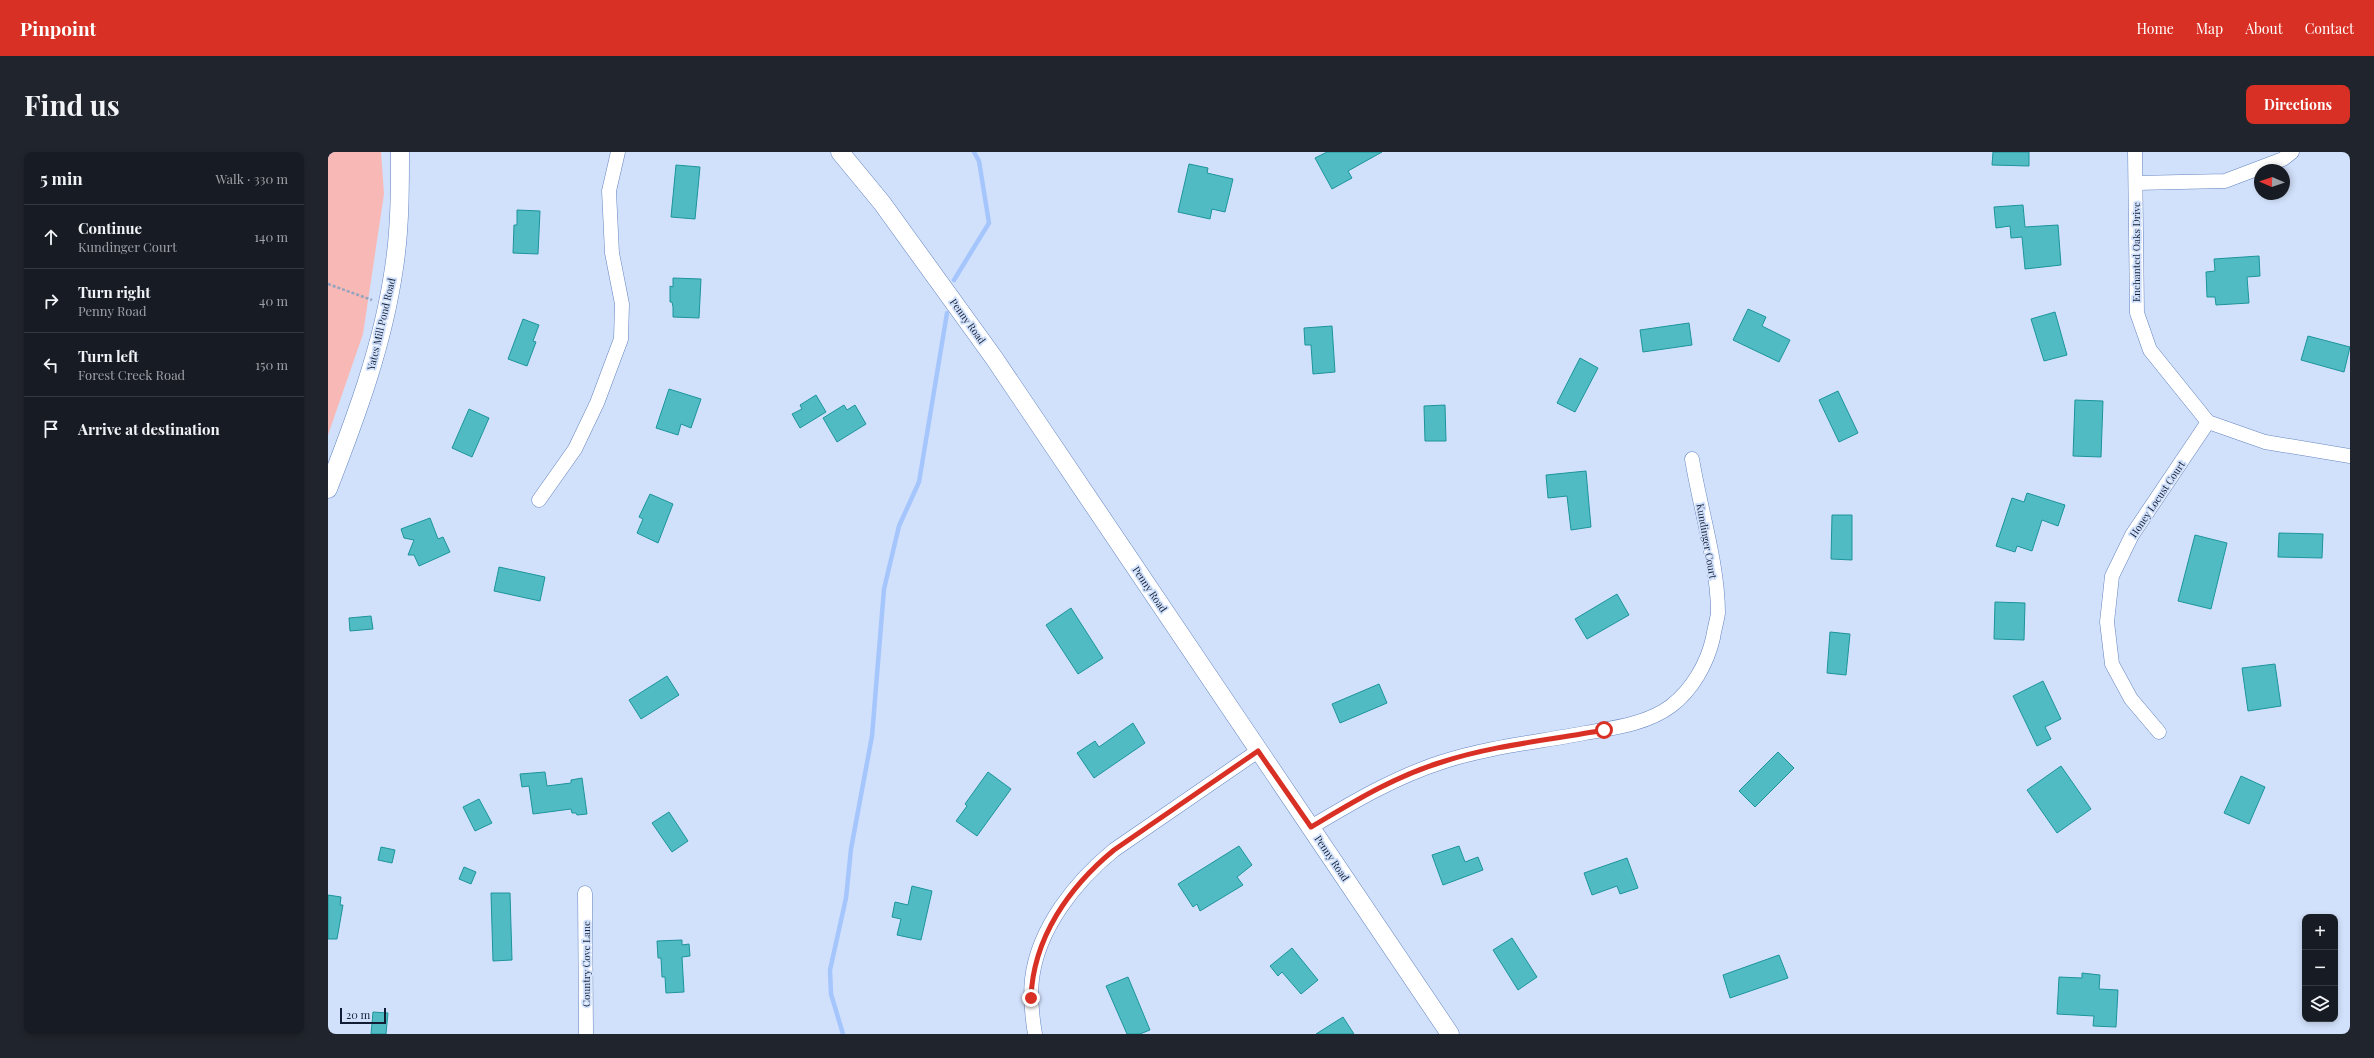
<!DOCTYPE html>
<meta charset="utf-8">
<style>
body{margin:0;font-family:"Playfair Display",serif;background:#20242c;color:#f1f3f6}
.controls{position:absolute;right:12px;bottom:12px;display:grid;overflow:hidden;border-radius:8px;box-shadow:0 2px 6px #0003}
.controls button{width:36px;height:36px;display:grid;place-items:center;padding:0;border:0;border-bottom:1px solid #363941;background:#171b24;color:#f1f3f6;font:20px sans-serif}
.compass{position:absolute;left:1926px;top:12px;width:36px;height:36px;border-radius:50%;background:#171b24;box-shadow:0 2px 6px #0003;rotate:272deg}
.scale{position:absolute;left:12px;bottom:10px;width:46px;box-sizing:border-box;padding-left:4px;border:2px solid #101d35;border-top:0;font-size:11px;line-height:14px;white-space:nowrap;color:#101d35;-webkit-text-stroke:3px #d2e1fb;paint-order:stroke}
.stop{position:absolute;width:12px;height:12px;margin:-9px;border:3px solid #d93025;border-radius:50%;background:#fff}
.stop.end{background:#d93025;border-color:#fff;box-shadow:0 1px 4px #0008}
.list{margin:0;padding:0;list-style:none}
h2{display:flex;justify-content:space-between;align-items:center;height:52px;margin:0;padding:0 16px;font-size:17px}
h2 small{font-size:13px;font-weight:400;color:#9ea1a6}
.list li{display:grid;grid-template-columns:26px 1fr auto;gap:12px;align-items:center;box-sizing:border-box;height:64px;padding:0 16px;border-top:1px solid #363941}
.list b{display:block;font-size:15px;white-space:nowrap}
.list p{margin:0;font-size:13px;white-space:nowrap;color:#9ea1a6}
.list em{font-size:13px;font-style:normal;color:#9ea1a6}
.icon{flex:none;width:22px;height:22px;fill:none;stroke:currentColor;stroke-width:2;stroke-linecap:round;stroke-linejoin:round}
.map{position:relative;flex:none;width:2022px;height:882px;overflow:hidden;border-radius:8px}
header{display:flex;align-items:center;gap:24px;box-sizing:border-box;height:56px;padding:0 20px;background:#d93025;color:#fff}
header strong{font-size:19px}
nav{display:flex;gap:22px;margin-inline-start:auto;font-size:14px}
.intro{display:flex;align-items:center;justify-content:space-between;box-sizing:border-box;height:96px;padding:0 24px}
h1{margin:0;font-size:28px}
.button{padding:10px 18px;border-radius:8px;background:#d93025;color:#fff;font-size:14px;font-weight:700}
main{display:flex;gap:24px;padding:0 24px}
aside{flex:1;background:#171b24;border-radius:8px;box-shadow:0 2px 6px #0003}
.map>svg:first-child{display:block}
.green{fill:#f8b9b6}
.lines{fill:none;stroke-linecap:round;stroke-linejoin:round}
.stream{stroke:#a5c5fd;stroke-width:4.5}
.building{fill:#50bbc2;stroke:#1c949c}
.minor-casing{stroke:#6485c1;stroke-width:15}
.tertiary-casing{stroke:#6485c1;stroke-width:19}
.path{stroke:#95a3bd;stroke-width:2.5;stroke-dasharray:3 2;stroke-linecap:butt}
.minor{stroke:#fff;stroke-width:14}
.tertiary{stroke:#fff;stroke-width:18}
.route{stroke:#d93025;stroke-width:5}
.labels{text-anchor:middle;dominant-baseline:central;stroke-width:3.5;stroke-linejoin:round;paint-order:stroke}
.street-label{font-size:10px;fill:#101d35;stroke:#d2e1fb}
</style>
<header>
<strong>Pinpoint</strong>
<nav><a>Home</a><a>Map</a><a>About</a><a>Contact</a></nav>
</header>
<div class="intro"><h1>Find us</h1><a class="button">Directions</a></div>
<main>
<aside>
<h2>5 min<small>Walk · 330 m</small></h2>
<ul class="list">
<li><svg class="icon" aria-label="ahead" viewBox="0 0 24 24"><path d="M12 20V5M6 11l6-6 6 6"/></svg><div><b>Continue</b><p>Kundinger Court</p></div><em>140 m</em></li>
<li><svg class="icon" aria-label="right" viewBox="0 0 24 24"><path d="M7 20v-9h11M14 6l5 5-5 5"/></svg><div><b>Turn right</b><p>Penny Road</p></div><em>40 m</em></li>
<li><svg class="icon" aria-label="left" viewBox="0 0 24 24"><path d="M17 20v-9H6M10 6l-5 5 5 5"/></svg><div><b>Turn left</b><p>Forest Creek Road</p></div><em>150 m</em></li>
<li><svg class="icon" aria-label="arrive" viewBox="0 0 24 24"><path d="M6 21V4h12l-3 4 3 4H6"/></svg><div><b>Arrive at destination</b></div></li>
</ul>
</aside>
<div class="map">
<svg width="2022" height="882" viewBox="0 0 2022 882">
<rect width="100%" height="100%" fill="#d2e1fb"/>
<polygon class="green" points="0,0 53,0 56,42 35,182 0,283"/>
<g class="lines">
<g class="stream">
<polyline points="626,128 661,71 651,9 646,0"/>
<polyline points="515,882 503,842 502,818 518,746 523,697 544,584 556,437 571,374 591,330 619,161"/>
</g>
</g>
<g class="building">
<polygon points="999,0 1054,0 1020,19 1024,26 1004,37 987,6"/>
<polygon points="1665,0 1701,0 1701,14 1664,13"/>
<polygon points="861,12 880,16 879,21 905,27 897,60 884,57 882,67 850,60"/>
<polygon points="348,13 372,15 367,67 343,65"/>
<polygon points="1695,53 1697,75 1730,73 1733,113 1697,117 1694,85 1683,86 1682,74 1668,76 1666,55"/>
<polygon points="189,58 212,59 210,102 185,101 186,73 189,73"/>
<polygon points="1931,104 1932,124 1919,125 1921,151 1888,153 1887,145 1879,145 1878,120 1887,119 1886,107"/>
<polygon points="345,126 373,127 371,166 345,165 345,155 344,150 342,150 342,134 345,135"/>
<polygon points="1420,157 1438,165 1434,174 1462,188 1451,210 1405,188"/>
<polygon points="1727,160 1739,203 1716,209 1703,167"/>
<polygon points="195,167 211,173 205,189 208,190 199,214 180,207"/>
<polygon points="1361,171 1364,193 1315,200 1312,178"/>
<polygon points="1004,174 1007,220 985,222 983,193 977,193 976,176"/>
<polygon points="1980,184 2022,195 2016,220 1973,208"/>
<polygon points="1252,206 1270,216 1247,260 1229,251"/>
<polygon points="341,237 373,247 363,276 353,272 350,283 328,276"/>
<polygon points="1510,239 1530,281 1511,290 1491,248"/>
<polygon points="488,243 498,260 472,276 464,262 474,257 472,253"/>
<polygon points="1747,248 1775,249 1773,305 1745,304"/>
<polygon points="516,253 519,258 527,253 538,272 509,290 495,266"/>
<polygon points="1117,253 1118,289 1097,289 1096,254"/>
<polygon points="141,257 161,266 144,305 124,296"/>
<polygon points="1258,319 1263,375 1243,378 1239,344 1220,346 1218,323"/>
<polygon points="1699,341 1737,353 1730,374 1714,368 1704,399 1689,394 1687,400 1668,394 1684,346 1696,350"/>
<polygon points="322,342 345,352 330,391 309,381 315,367 311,365"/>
<polygon points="1504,363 1524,363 1524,408 1503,407"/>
<polygon points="102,366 110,387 115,385 122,400 91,414 86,403 80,403 86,388 76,386 73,377"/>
<polygon points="1951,381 1995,382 1994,406 1950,405"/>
<polygon points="1867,383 1899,391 1883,457 1850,449"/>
<polygon points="171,415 217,425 212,449 166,439"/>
<polygon points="1289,442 1301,463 1259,487 1247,467"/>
<polygon points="1667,450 1697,451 1696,488 1666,487"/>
<polygon points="743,456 775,506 750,522 718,473"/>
<polygon points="43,464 45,477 22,479 21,466"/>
<polygon points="1502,480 1522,482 1518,523 1499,521"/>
<polygon points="1947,512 1953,554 1920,559 1914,516"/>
<polygon points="339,524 351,543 313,567 301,548"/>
<polygon points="1715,529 1733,567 1717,575 1723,587 1709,594 1685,544"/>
<polygon points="1051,532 1059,551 1012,571 1004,552"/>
<polygon points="805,571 817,591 766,626 749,601 767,589 771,595"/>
<polygon points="1450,600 1466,616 1427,655 1411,639"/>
<polygon points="1733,614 1763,657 1729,681 1699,638"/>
<polygon points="217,620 219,634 243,631 243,628 254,626 259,662 249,663 248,661 244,661 243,657 205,662 201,634 194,635 192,622"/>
<polygon points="660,620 683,637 649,684 628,669 639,654 637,652"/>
<polygon points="1913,624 1937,635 1921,672 1896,661"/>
<polygon points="151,647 164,671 147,679 135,655"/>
<polygon points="341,660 360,689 344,700 324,671"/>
<polygon points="911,694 924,713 909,725 915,733 872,759 869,752 865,755 850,732"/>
<polygon points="1131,694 1137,710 1150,705 1155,718 1115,733 1104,703"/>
<polygon points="53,695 67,698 64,711 50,708"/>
<polygon points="1299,706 1310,736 1292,742 1289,734 1264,743 1256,721"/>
<polygon points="136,715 148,720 143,732 131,727"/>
<polygon points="584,734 604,739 593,788 569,783 573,767 564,765 567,750 580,753"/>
<polygon points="163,741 182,741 184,808 165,809"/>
<polygon points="0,743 13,745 12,753 15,753 9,787 0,787"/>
<polygon points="1184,786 1209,825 1190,838 1165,798"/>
<polygon points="354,788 354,793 361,792 362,804 354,805 356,840 338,841 337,825 334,825 333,806 330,806 329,789"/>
<polygon points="964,796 990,828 973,842 954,820 950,824 942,814"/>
<polygon points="1451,803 1460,826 1402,846 1395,823"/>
<polygon points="1754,821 1772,823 1771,837 1790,838 1788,875 1765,874 1766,864 1729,862 1731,825 1754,826"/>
<polygon points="800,825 822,878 812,882 799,882 778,834"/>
<polygon points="45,860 60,861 58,882 43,882"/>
<polygon points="1015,865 1026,882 988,882"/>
</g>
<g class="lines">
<defs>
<g id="minor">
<polyline points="1807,0 1809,161 1822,198 1880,270 1937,290 2022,304"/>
<polyline points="1808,31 1897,29 1955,7 1964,0"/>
<polyline points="211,348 247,297 269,251 293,187 294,152 284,101 281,39 290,0"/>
<polyline points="1831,580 1803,547 1784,512 1779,470 1784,424 1804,383 1880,270"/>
<path d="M983 675C1025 650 1067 625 1114 610 1159 595 1210 590 1257 581 1285 576 1319 572 1343 554 1364 538 1379 512 1385 486 1386 478 1389 469 1390 461 1390 412 1372 356 1364 307"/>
<polyline points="257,741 258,882"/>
<path d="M707 882C704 864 702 845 704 827 710 776 748 729 786 698L930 599"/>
</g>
<g id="tertiary">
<polyline points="512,0 554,51 666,206 1122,882"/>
<path d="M0 337C28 265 55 193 66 116 72 77 72 39 72 0"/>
</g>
</defs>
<use href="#minor" class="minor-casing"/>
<use href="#tertiary" class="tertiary-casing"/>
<polyline class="path" points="0,132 44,148"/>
<use href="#minor" class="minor"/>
<use href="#tertiary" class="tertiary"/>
</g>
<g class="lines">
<path class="route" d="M703 846C705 786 741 735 786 698L930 599 983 675C1025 650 1067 624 1114 610 1166 593 1223 588 1276 578"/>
</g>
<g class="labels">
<g class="street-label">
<text transform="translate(1808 100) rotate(-90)">Enchanted Oaks Drive</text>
<text transform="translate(640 169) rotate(54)">Penny Road</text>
<text transform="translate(53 172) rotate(-77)">Yates Mill Pond Road</text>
<text transform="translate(1829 347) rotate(-56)">Honey Locust Court</text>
<text transform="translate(1379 389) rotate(80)">Kundinger Court</text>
<text transform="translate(822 437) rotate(56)">Penny Road</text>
<text transform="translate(1004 706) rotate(56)">Penny Road</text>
<text transform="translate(258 812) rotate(-90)">Country Cove Lane</text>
</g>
</g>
</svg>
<div class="controls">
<button>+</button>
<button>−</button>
<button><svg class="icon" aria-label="layers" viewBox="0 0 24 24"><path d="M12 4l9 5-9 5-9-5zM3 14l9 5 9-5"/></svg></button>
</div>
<svg class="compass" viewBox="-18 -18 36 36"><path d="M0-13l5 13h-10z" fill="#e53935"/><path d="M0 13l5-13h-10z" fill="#9ea1a6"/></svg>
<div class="scale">20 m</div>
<div class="stop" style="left:1276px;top:578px"></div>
<div class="stop end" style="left:703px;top:846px"></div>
</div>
</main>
